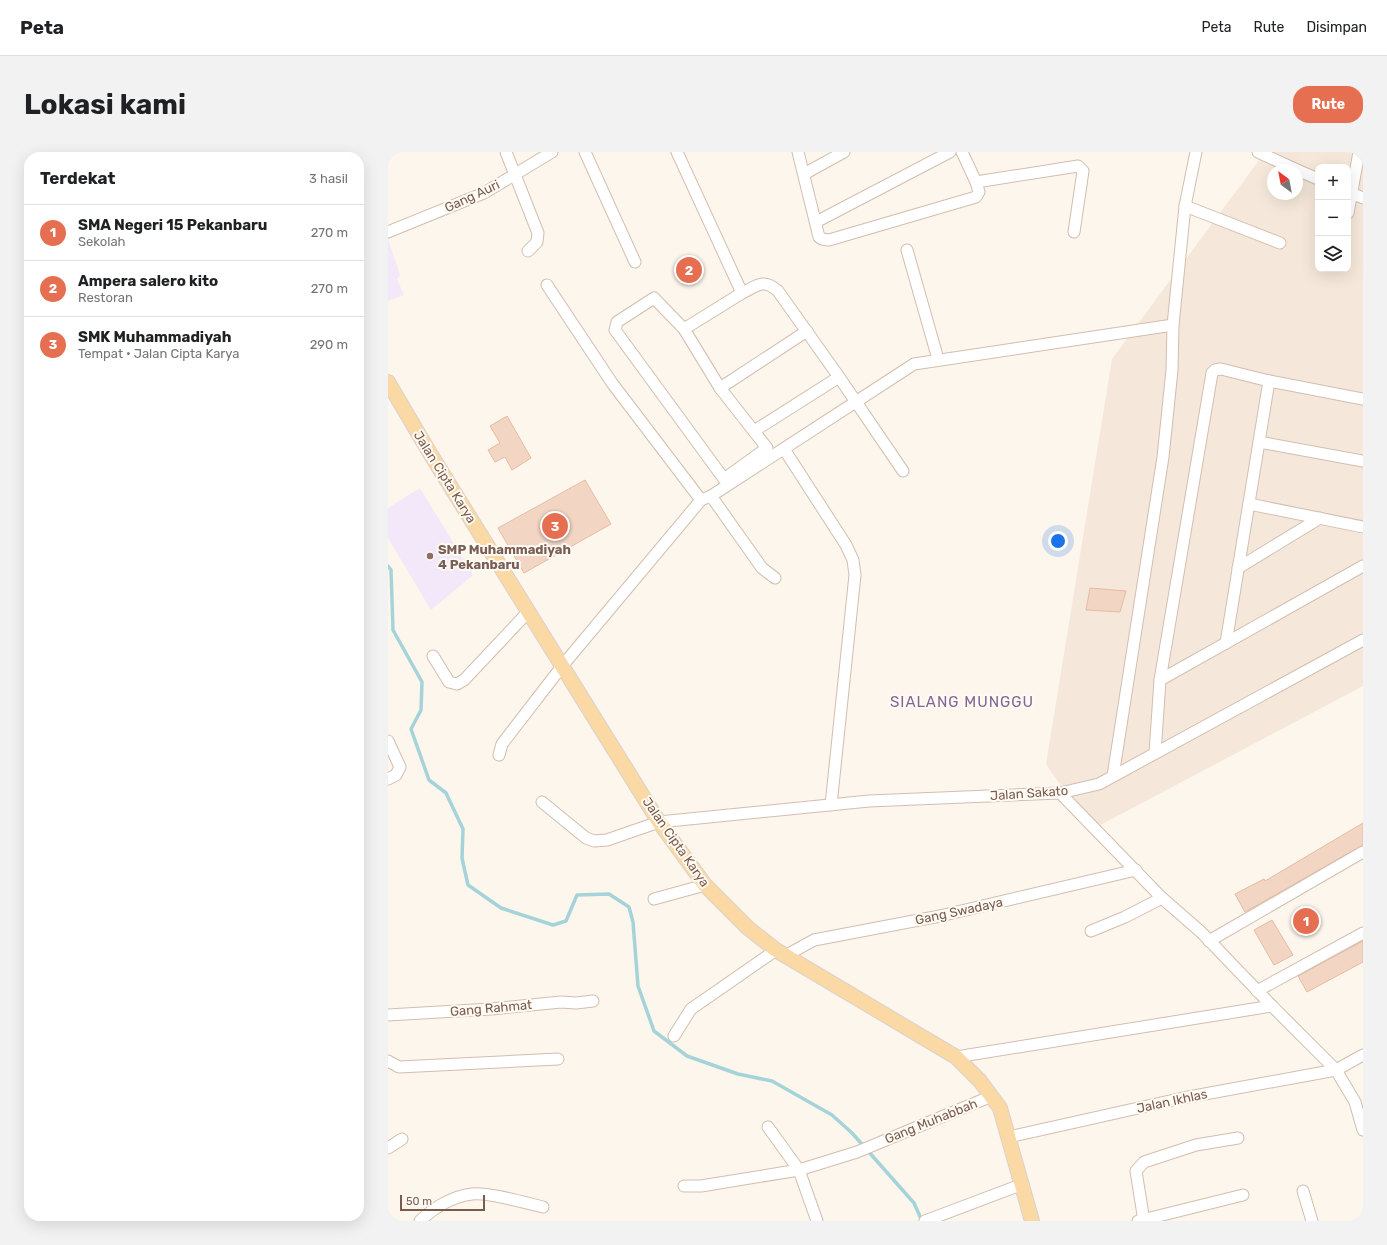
<!DOCTYPE html>
<html lang="id">
<meta charset="utf-8">
<style>
body{margin:0;font-family:Rubik,sans-serif;background:#f2f2f2;color:#202124}
.controls{position:absolute;right:12px;top:12px;display:grid;overflow:hidden;border-radius:8px;box-shadow:0 4px 16px #0002}
.controls button{width:36px;height:36px;display:grid;place-items:center;padding:0;border:0;border-bottom:1px solid #e0e0e0;background:#fff;color:#202124;font:20px sans-serif}
.compass{position:absolute;left:879px;top:12px;width:36px;height:36px;border-radius:50%;background:#fff;box-shadow:0 4px 16px #0002;rotate:328deg}
.scale{position:absolute;left:12px;bottom:10px;width:85px;box-sizing:border-box;padding-left:4px;border:2px solid #7a5c4d;border-top:0;font-size:11px;line-height:14px;white-space:nowrap;color:#7a5c4d;-webkit-text-stroke:3px #fffaf3;paint-order:stroke}
.you{position:absolute;left:670px;top:389px;width:14px;height:14px;margin:-10px;border:3px solid #fff;border-radius:50%;background:#1a73e8;box-shadow:0 0 0 6px #1a73e833}
.badge{display:grid;place-items:center;width:26px;height:26px;border-radius:50%;background:#e76f51;color:#fff;font-size:13px;font-weight:700}
.pin{position:absolute;translate:-50% -50%;border:2px solid #fff;box-shadow:0 1px 4px #0006}
.list{margin:0;padding:0;list-style:none}
h2{display:flex;justify-content:space-between;align-items:center;height:52px;margin:0;padding:0 16px;font-size:17px}
h2 small{font-size:13px;font-weight:400;color:#757577}
.list li{display:grid;grid-template-columns:26px 1fr auto;gap:12px;align-items:center;box-sizing:border-box;height:56px;padding:0 16px;border-top:1px solid #e0e0e0}
.list b{display:block;font-size:15px;white-space:nowrap}
.list p{margin:0;font-size:13px;white-space:nowrap;color:#757577}
.list em{font-size:13px;font-style:normal;color:#757577}
.icon{flex:none;width:22px;height:22px;fill:none;stroke:currentColor;stroke-width:2;stroke-linecap:round;stroke-linejoin:round}
.map{position:relative;flex:none;width:975px;height:1069px;overflow:hidden;border-radius:16px}
header{display:flex;align-items:center;gap:24px;box-sizing:border-box;height:56px;padding:0 20px;background:#fff;border-bottom:1px solid #e0e0e0}
header strong{font-size:19px}
nav{display:flex;gap:22px;margin-inline-start:auto;font-size:14px}
.intro{display:flex;align-items:center;justify-content:space-between;box-sizing:border-box;height:96px;padding:0 24px}
h1{margin:0;font-size:28px}
.button{padding:10px 18px;border-radius:16px;background:#e76f51;color:#fff;font-size:14px;font-weight:700}
main{display:flex;gap:24px;padding:0 24px}
aside{flex:1;background:#fff;border-radius:16px;box-shadow:0 4px 16px #0002}
.map>svg:first-child{display:block}
.residential{fill:#f5e8da;fill-rule:evenodd}
.education{fill:#f3e8fa}
.lines{fill:none;stroke-linecap:round;stroke-linejoin:round}
.stream{stroke:#a5d3da;stroke-width:3.5}
.building{fill:#f3d5c3;stroke:#e6bba3}
.minor-casing{stroke:#d1beb0;stroke-width:13}
.major-casing{stroke:#dad1cd;stroke-width:16}
.minor{stroke:#fff;stroke-width:11}
.major{stroke:#fbd9a5;stroke-width:14}
.education-dot{fill:#8d6e63;stroke:#fffaf3;stroke-width:1.5}
.labels{text-anchor:middle;dominant-baseline:central;stroke-width:4;stroke-linejoin:round;paint-order:stroke}
.street-label{font-size:13px;fill:#7a5c4d;stroke:#fffaf3}
.education-label{font-size:13px;font-weight:bold;fill:#785e54;stroke:#fffaf3;text-anchor:start}
.quarter-label{font-size:15px;letter-spacing:1px;fill:#846695;stroke:#fffaf3}
</style>
<header>
<strong>Peta</strong>
<nav><a>Peta</a><a>Rute</a><a>Disimpan</a></nav>
</header>
<div class="intro"><h1>Lokasi kami</h1><a class="button">Rute</a></div>
<main>
<aside>
<h2>Terdekat<small>3 hasil</small></h2>
<ul class="list">
<li><span class="badge">1</span><div><b>SMA Negeri 15 Pekanbaru</b><p>Sekolah</p></div><em>270 m</em></li>
<li><span class="badge">2</span><div><b>Ampera salero kito</b><p>Restoran</p></div><em>270 m</em></li>
<li><span class="badge">3</span><div><b>SMK Muhammadiyah</b><p>Tempat · Jalan Cipta Karya</p></div><em>290 m</em></li>
</ul>
</aside>
<div class="map">
<svg width="975" height="1069" viewBox="0 0 975 1069">
<rect width="100%" height="100%" fill="#fdf6ec"/>
<path class="residential" d="M877 0H975V534L703 678 658 612 724 207ZM930 15H960V117H930ZM885 18H909V42H885Z"/>
<g class="education">
<polygon points="0,87 12,123 9,127 16,143 0,149"/>
<polygon points="32,336 85,423 43,458 0,386 0,356"/>
</g>
<g class="lines">
<polyline class="stream" points="0,414 3,418 5,478 34,530 33,558 23,577 41,628 58,641 75,677 74,706 80,733 113,756 165,773 178,769 189,743 221,742 241,755 245,770 250,834 266,879 299,904 350,922 384,929 444,963 464,981 526,1051 534,1069"/>
</g>
<g class="building">
<polygon points="119,264 143,306 124,318 117,305 107,310 100,298 112,291 102,274"/>
<polygon points="197,328 223,372 136,421 110,376"/>
<polygon points="702,436 738,439 732,460 698,458"/>
<polygon points="975,671 975,693 857,760 847,742 876,727 877,729"/>
<polygon points="884,768 905,803 886,813 866,778"/>
<polygon points="975,789 975,810 919,840 910,824"/>
</g>
<g class="lines">
<defs>
<g id="minor">
<polyline points="118,0 150,81 149,90 140,99"/>
<polyline points="197,0 247,110"/>
<path d="M289 0 354 141C369 134 375 126 390 139L451 225 515 319"/>
<polyline points="410,0 431,85 434,87 441,88 588,45 591,40 588,30 574,0"/>
<polyline points="870,0 909,18"/>
<polyline points="909,18 930,27"/>
<polyline points="416,22 456,0"/>
<polyline points="588,30 690,14 695,19 686,80"/>
<polyline points="960,40 975,46"/>
<polyline points="797,54 892,91"/>
<polyline points="960,61 971,0"/>
<polyline points="428,70 562,0"/>
<polyline points="0,80 96,41 164,0"/>
<polyline points="519,98 550,207"/>
<polyline points="159,133 224,231 313,348"/>
<polygon points="266,146 296,177 332,236 379,296 336,327 227,178 229,170"/>
<polyline points="296,177 354,141"/>
<polyline points="332,236 419,179"/>
<polyline points="366,279 451,225"/>
<polyline points="871,290 975,309"/>
<polyline points="396,297 458,393 465,408 467,423 443,653"/>
<polyline points="323,344 374,416 387,426"/>
<polyline points="861,352 975,375"/>
<polyline points="850,416 932,366"/>
<polyline points="838,491 881,229"/>
<polyline points="45,504 61,530 69,532 76,528 141,459"/>
<polyline points="772,528 975,414"/>
<polyline points="0,589 12,615 8,623 0,627"/>
<polyline points="767,601 772,528 824,221 827,218 833,217 881,229 975,247"/>
<polyline points="111,603 114,592 175,513 313,348 323,344 526,212 785,173 797,54 808,0"/>
<polyline points="725,624 775,305 784,218 785,173"/>
<polyline points="672,641 774,746 813,780 884,854"/>
<polyline points="154,650 198,686 206,689 219,688 271,670 481,649 672,641 711,632 975,488"/>
<polyline points="266,747 317,733"/>
<polyline points="703,779 737,765 774,746"/>
<polyline points="821,789 975,700"/>
<polyline points="397,804 426,788 552,764 748,718"/>
<polyline points="869,839 975,781"/>
<polyline points="0,863 103,857 173,850 188,851 205,849"/>
<polyline points="286,884 303,857 388,798"/>
<polyline points="568,905 884,854 948,918 967,950 975,978"/>
<polyline points="0,909 11,915 170,907"/>
<polyline points="380,975 411,1018 429,1069"/>
<polyline points="621,985 795,946 948,918 975,903"/>
<polyline points="0,996 14,987"/>
<polyline points="296,1034 313,1034 411,1018 469,1000 604,944"/>
<polyline points="915,1039 924,1069"/>
<path d="M32 1069C45 1056 65 1044 84 1042 100 1040 138 1051 155 1055"/>
<polyline points="537,1069 635,1032"/>
<polyline points="750,1069 855,1043"/>
<polyline points="756,1069 748,1019 756,1010 808,993 850,986"/>
</g>
<polyline id="major" points="0,230 43,303 271,670 317,733 360,776 388,798 568,905 592,929 612,956 644,1069"/>
</defs>
<use href="#minor" class="minor-casing"/>
<use href="#major" class="major-casing"/>
<use href="#minor" class="minor"/>
<use href="#major" class="major"/>
</g>
<circle class="education-dot" cx="42" cy="404" r="4"/>
<g class="labels">
<g class="street-label">
<text transform="translate(84 44) rotate(-25)">Gang Auri</text>
<text transform="translate(57 325) rotate(58)">Jalan Cipta Karya</text>
<text transform="translate(641 641) rotate(-4)">Jalan Sakato</text>
<text transform="translate(288 690) rotate(55)">Jalan Cipta Karya</text>
<text transform="translate(571 759) rotate(-12)">Gang Swadaya</text>
<text transform="translate(103 856) rotate(-5)">Gang Rahmat</text>
<text transform="translate(784 949) rotate(-12)">Jalan Ikhlas</text>
<text transform="translate(543 969) rotate(-22)">Gang Muhabbah</text>
</g>
<g class="education-label">
<text x="50" y="397">SMP Muhammadiyah<tspan x="50" dy="15">4 Pekanbaru</tspan></text>
</g>
<g class="quarter-label">
<text x="574" y="550">SIALANG MUNGGU</text>
</g>
</g>
</svg>
<div class="controls">
<button>+</button>
<button>−</button>
<button><svg class="icon" aria-label="layers" viewBox="0 0 24 24"><path d="M12 4l9 5-9 5-9-5zM3 14l9 5 9-5"/></svg></button>
</div>
<svg class="compass" viewBox="-18 -18 36 36"><path d="M0-13l5 13h-10z" fill="#e53935"/><path d="M0 13l5-13h-10z" fill="#757577"/></svg>
<div class="scale">50 m</div>
<div class="you"></div>
<div class="pin badge" style="left:918px;top:769px">1</div>
<div class="pin badge" style="left:301px;top:118px">2</div>
<div class="pin badge" style="left:167px;top:374px">3</div>
</div>
</main>
